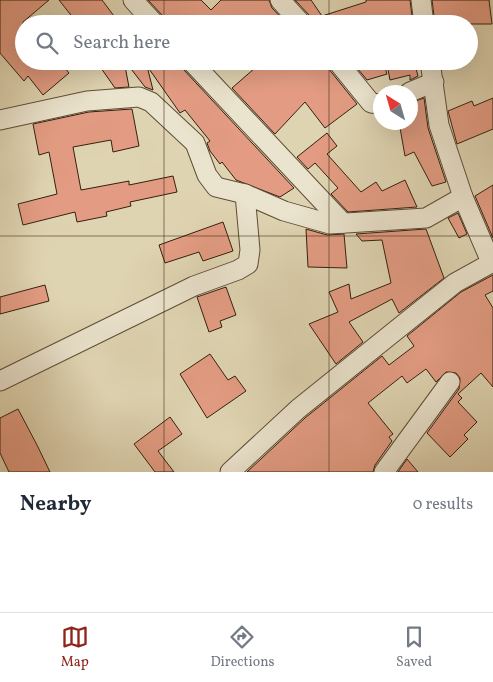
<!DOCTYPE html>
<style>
body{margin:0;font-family:Vollkorn,serif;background:#f6f6f7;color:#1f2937}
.compass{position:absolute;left:373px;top:85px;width:45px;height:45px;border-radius:50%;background:#fff;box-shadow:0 5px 20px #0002;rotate:323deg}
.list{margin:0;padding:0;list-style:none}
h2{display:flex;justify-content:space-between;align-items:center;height:65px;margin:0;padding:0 20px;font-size:21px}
h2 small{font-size:16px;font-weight:400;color:#747a83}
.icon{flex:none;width:28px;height:28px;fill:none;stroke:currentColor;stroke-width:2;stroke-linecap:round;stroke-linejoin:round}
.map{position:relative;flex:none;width:493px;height:472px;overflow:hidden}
.search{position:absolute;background:#fff;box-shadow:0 5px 20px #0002;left:15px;right:15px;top:15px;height:55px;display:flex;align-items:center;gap:12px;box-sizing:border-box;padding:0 18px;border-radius:28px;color:#747a83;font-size:19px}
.sheet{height:140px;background:#fff}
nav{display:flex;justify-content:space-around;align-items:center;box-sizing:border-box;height:70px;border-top:1px solid #e0e1e3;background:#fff;font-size:14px;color:#747a83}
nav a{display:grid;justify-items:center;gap:2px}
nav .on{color:#8f2418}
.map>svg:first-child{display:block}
.building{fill:#e39c83;stroke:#34200d}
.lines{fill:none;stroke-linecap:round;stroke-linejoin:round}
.minor-casing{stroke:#5f4d36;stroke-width:21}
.minor{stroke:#eae3cd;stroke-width:19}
.grid{fill:none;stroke:#34200d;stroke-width:1;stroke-opacity:0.55}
</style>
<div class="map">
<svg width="493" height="472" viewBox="0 0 493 472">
<rect width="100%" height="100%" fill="#dfd4b2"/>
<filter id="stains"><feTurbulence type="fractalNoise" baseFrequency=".004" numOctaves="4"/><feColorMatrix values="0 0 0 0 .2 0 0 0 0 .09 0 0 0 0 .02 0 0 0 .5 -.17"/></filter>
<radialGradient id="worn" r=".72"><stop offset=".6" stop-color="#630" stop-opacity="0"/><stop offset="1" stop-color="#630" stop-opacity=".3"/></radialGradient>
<g class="building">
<polygon points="0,0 49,0 23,22 24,61 59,61 69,73 43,95 28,76 24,81 0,53"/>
<polygon points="59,0 102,0 120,24 78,24"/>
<polygon points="148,0 201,0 211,10 221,0 269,0 272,8 287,24 167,24 163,16"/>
<polygon points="295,0 311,0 322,16 366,2 366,0 410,0 413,24 313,24 310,16"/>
<polygon points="432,0 489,0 492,24 435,24"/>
<polygon points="96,61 124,61 129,87 115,88"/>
<polygon points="125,61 180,61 183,69 294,188 280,197 236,180 222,162 220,164 210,151 207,143 210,141 185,110 180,113 147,66 153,90 145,87"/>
<polygon points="263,61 326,61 328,68 357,104 325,128 305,102 275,134 232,88"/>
<polygon points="359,61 383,61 387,74 367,80 353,63"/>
<polygon points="399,61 414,61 418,76 410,80 410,75 390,80 387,64"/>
<polygon points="424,98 428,128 446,182 432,186 414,152 405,156 399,122 410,122 410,103"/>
<polygon points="493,98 493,129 457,144 448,111 472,101 474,106"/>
<polygon points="132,109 139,146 113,152 111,140 73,147 81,190 129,181 129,185 173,176 177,192 130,202 131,206 106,212 107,216 77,222 75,212 23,225 18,204 57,194 49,152 39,155 33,124 89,112"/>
<polygon points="327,133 337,146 327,154 361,192 376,182 382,191 405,180 417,207 348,212 331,194 338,188 315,163 308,169 297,157"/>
<polygon points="493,185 493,238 475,196"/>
<polygon points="458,213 467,234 459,238 448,218"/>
<polygon points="223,222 233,251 203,261 199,252 165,263 159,245"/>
<polygon points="306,229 327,235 344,234 347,268 308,267"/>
<polygon points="426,229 444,278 399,313 392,299 349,322 363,342 336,364 309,324 338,312 329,292 349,284 351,299 391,283 382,240 362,241 356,234"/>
<polygon points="493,275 493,291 485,295 493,308 493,387 481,373 458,394 462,398 458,402 477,422 464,435 468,439 450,457 427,433 459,389 460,378 456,373 446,372 436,382 426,369 407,383 402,376 368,403 393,434 389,437 392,441 375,465 373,472 247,472 305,418 382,356 389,365 414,346 407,336 461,292"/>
<polygon points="45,285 49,301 0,314 0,297"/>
<polygon points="226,287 236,315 220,321 222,327 209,332 197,297"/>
<polygon points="210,354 228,380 235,376 246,391 207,418 180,374"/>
<polygon points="18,409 37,445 50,472 9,472 0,453 0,418"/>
<polygon points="170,417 182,434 158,451 174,472 155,472 134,444"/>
<polygon points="407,459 418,472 398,472"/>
</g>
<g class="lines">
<defs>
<g id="minor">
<polyline points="133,0 155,24"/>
<polyline points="280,0 302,24"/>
<polyline points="421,0 424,24"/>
<polyline points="191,61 343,223"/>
<polyline points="337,61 371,103 380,104"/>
<polyline points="430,61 439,125 463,197 491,262"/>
<polyline points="410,92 434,82"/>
<polyline points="0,120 87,101 139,97 151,102 195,143 207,175 216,187 245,194 284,211 330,224 426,218 463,197"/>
<polyline points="0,381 194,286 238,270 248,264 250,250 245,194"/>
<polyline points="230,472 298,409 400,327 455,283 493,262"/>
<polyline points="384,472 450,382"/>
</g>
</defs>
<use href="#minor" class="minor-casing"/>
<use href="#minor" class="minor"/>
</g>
<path class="grid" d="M164 0V24M329 0V24M164 61V472M329 61V472M0 236H493"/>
<rect width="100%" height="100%" filter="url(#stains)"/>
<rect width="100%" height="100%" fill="url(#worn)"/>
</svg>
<svg class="compass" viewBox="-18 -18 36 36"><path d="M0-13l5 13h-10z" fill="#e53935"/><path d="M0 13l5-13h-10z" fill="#747a83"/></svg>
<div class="search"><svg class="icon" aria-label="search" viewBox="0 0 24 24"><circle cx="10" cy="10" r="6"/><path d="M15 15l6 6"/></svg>Search here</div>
</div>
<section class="sheet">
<h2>Nearby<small>0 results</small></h2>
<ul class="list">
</ul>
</section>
<nav>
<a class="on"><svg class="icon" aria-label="map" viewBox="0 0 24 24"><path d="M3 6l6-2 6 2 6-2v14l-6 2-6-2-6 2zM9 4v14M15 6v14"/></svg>Map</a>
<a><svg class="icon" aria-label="directions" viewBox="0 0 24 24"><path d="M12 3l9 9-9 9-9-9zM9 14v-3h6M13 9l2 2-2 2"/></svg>Directions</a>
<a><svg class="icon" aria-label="saved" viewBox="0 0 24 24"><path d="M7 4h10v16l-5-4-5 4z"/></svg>Saved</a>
</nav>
